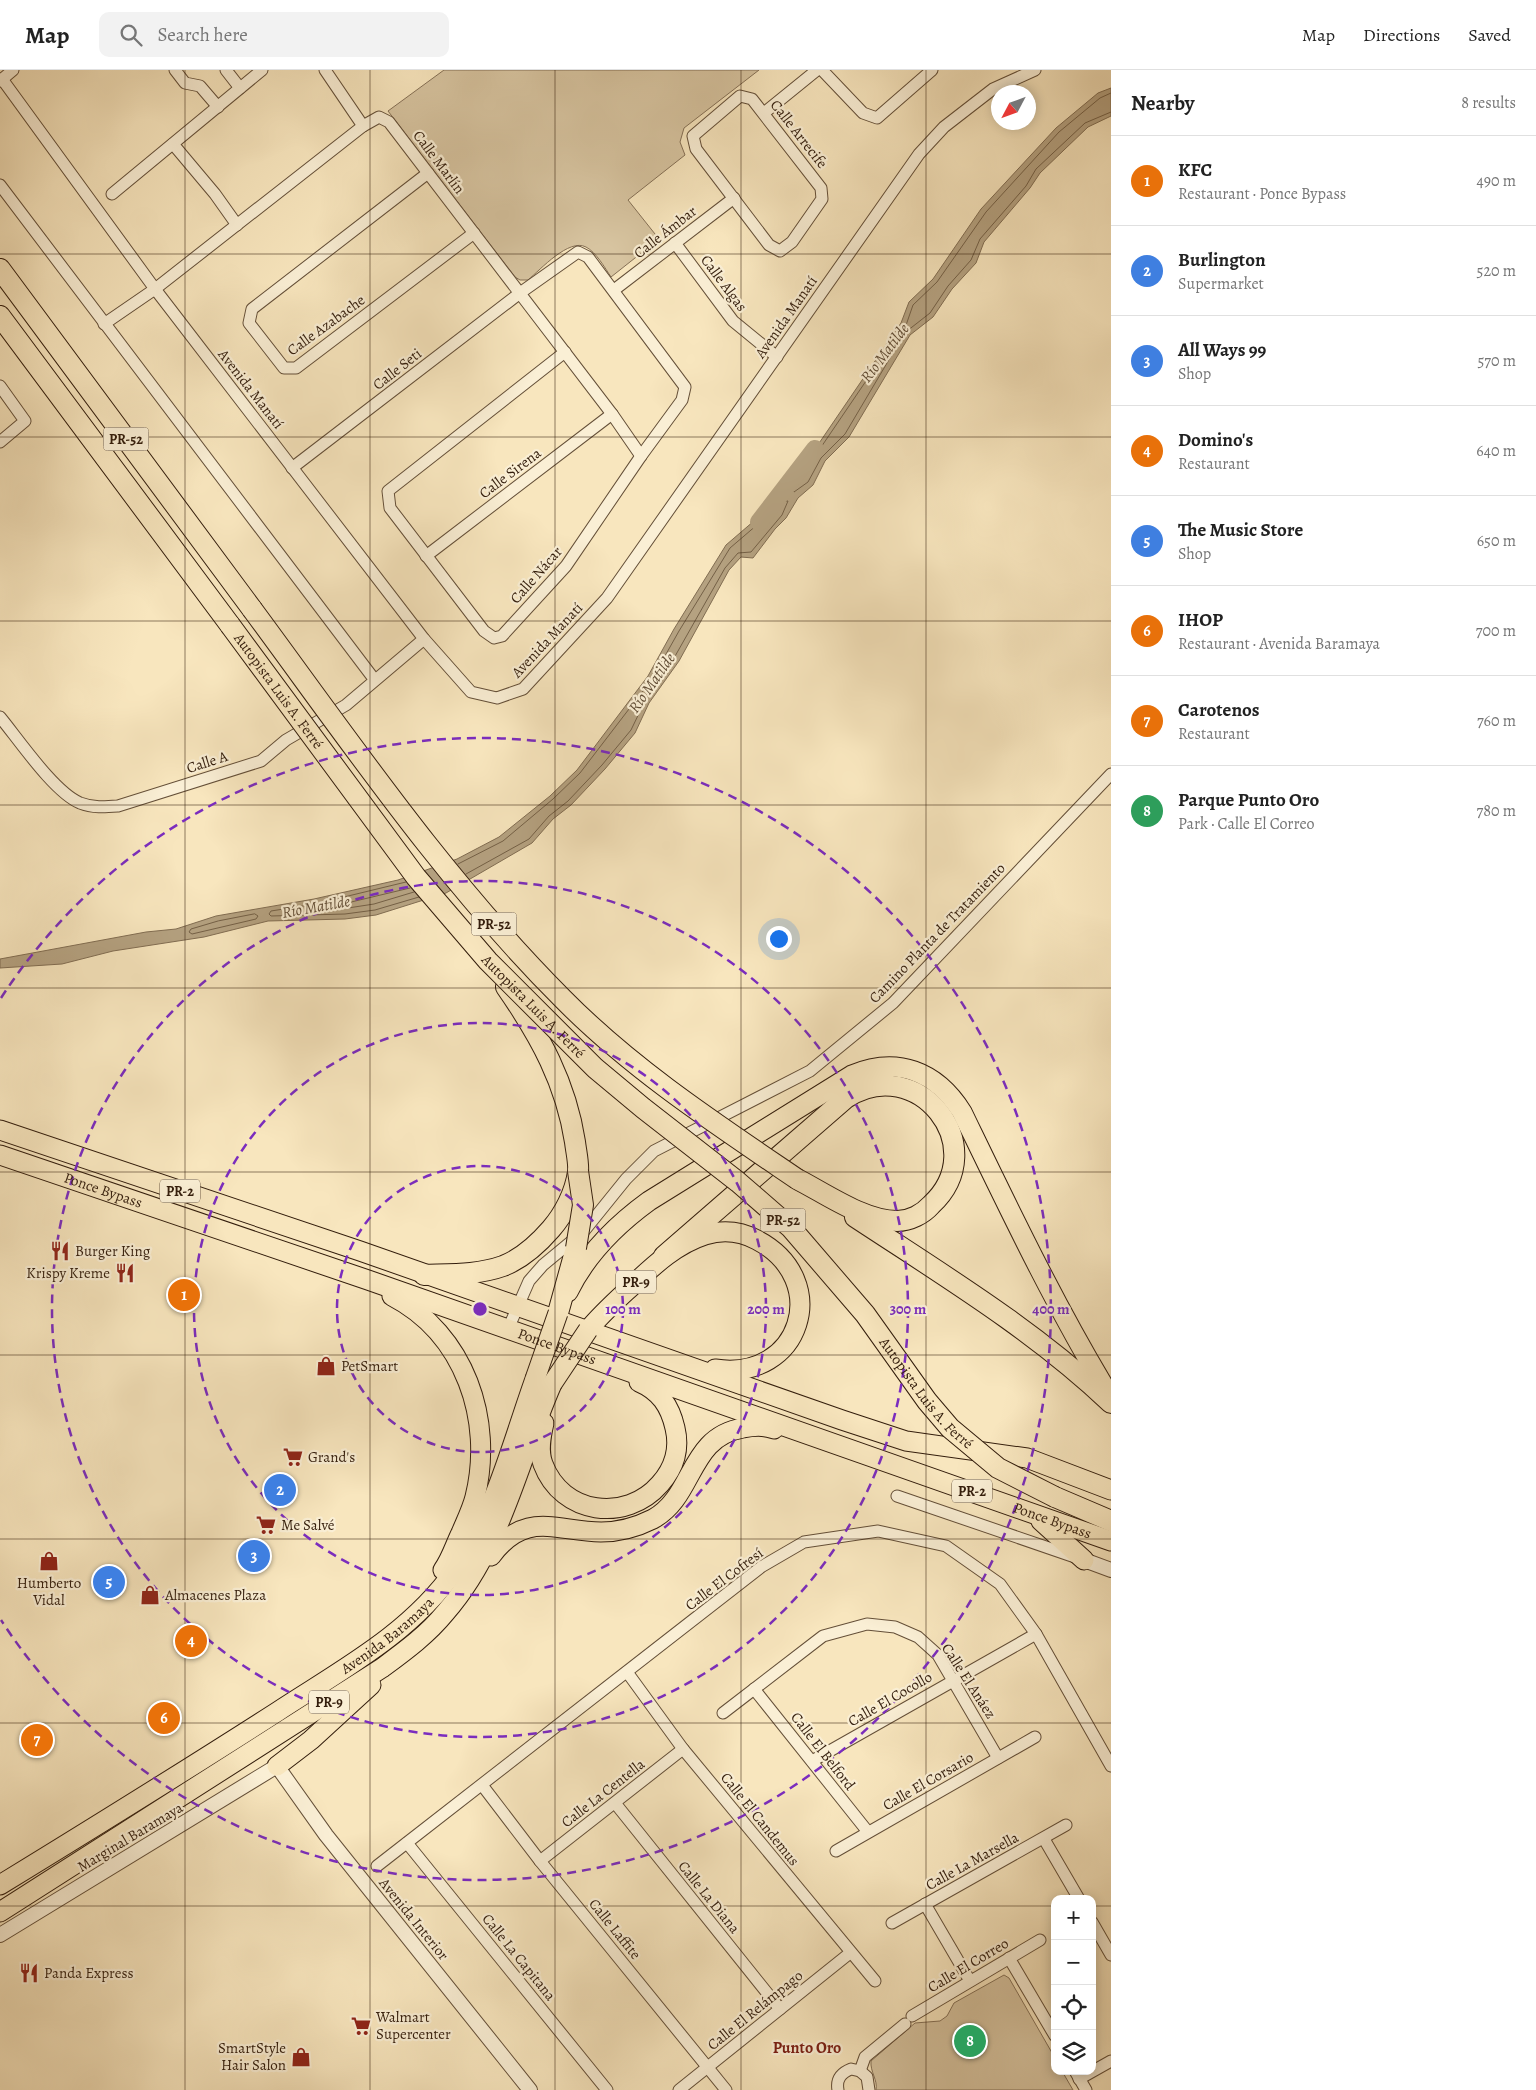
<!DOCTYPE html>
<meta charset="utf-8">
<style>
body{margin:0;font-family:Alegreya,serif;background:#f2f2f2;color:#222}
.controls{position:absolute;right:15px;bottom:15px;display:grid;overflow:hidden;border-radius:10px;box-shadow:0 2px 12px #0003}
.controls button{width:45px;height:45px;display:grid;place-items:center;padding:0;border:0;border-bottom:1px solid #e0e0e0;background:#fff;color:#222;font:25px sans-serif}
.compass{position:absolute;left:991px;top:15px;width:45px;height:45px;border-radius:50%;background:#fff;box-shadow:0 2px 12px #0003;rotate:229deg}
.you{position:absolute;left:778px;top:868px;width:18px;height:18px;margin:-12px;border:4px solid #fff;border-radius:50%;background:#1a73e8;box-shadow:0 0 0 8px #1a73e833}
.badge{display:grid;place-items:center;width:32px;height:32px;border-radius:50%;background:#8f2418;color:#fff;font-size:16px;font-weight:700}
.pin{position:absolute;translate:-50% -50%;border:2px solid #fff;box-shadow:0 1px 5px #0006}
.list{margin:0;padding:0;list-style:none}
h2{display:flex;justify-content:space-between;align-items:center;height:65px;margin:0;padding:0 20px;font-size:21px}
h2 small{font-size:16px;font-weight:400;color:#767676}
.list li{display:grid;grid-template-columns:32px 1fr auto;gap:15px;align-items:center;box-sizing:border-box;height:90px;padding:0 20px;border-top:1px solid #e0e0e0}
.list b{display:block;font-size:19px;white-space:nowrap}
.list p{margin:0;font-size:16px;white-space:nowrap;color:#767676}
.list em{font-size:16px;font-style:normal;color:#767676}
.icon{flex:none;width:28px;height:28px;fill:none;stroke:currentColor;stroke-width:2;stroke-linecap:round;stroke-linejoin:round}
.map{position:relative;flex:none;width:1111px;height:2020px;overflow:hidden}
header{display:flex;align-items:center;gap:30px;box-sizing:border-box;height:70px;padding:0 25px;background:#fff;border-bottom:1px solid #e0e0e0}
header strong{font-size:24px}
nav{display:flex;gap:28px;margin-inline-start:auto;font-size:18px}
.search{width:350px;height:45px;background:#f2f2f2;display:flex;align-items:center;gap:12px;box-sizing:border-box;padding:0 18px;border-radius:10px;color:#767676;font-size:19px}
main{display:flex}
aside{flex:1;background:#fff}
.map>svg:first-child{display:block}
.green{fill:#d7c4a0;stroke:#857056}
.water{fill:#b5a281;stroke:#816d52}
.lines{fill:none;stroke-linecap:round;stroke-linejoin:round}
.shore{stroke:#746046;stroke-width:1}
.river{stroke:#b5a281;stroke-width:18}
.minor-casing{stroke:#644f38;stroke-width:13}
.tertiary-casing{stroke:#644f38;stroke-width:16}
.trunk-casing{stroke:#331d0c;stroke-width:21}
.motorway-casing{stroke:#331d0c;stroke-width:22}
.minor{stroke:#faefd5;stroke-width:11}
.tertiary{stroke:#faefd5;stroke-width:14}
.trunk{stroke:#f8e6be;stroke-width:19}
.motorway{stroke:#f8e6be;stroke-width:20}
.trunk-bridge-casing{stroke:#331d0c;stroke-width:21;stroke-linecap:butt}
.motorway-bridge-casing{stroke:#331d0c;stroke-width:22;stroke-linecap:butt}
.trunk-bridge{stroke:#f8e6be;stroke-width:19}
.motorway-bridge{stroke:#f8e6be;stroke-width:20}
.grid{fill:none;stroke:#331d0c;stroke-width:1;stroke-opacity:0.55}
.ring{fill:none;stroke:#7b2cbf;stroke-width:2.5;stroke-dasharray:9 6}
.labels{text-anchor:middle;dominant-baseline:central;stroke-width:4.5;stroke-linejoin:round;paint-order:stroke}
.shield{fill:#faefd5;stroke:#6f5c48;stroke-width:1}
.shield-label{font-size:14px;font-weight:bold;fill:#331d0c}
.street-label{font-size:15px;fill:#331d0c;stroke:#faefd5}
.poi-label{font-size:15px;fill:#331d0c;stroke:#faefd5;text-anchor:start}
.water-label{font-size:16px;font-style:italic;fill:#604c35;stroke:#faefd5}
.neighbourhood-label{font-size:16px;font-weight:bold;fill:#7a1f14;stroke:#faefd5}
.centre{fill:#7b2cbf;stroke:#faefd5;stroke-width:2.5}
.ring-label{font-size:15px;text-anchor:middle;font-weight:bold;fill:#7b2cbf;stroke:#faefd5;stroke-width:4.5;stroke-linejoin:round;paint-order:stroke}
</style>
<header>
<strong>Map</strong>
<div class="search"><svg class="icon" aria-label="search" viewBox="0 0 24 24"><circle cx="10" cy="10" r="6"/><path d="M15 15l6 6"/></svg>Search here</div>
<nav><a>Map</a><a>Directions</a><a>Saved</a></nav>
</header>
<main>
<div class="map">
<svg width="1111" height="2020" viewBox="0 0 1111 2020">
<rect width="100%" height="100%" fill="#f8e6be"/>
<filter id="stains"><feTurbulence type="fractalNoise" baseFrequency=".004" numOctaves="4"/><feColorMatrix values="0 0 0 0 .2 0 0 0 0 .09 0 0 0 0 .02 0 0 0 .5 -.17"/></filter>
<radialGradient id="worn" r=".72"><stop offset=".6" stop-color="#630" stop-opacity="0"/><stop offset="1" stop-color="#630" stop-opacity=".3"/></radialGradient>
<g class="green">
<path d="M444 0H759L684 58 680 72 685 85 628 130 659 169 611 207C605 198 596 182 586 177 569 168 541 199 528 210H520L515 207 388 41Z"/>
<path d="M1004 1905 1009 1908 1055 1988V2001H1062L1073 2020H876C878 2010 870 2002 871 1991L915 1953 940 1951 947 1946 954 1933Z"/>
</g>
<polygon class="water" points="1111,18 1111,46 1088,57 1040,103 1030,118 984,172 976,193 952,219 933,247 910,265 849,367 825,391 813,415 798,428 786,448 775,459 753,488 741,487 729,500 679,591 649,633 635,663 605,699 571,735 553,749 532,773 446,823 376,845 345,849 268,851 204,867 113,881 62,894 0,898 0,889 146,862 176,859 216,846 314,829 398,810 457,789 499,767 550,726 577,700 648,606 674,559 726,475 783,426 901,253 909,232 933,209 981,139 1056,58 1098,23"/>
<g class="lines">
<g class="shore">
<polyline points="1111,23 1100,28 1059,62 986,142 937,212 913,235 904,261 907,261 930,243 948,216 971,190 980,169 1026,116 1036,99 1085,53 1111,42"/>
<polygon points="899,263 903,263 903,266 845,364 821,388 808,412 794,422 793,419"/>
<polyline points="458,794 503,771 553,729 580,703 652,609 679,561 730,478 785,431 788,431 782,445 751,482 738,483 725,498 674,588 645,631 631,660 602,695 568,731 549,746 529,769 466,804"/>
<polyline points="406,812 315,834 271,841 269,844 271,846 345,844 375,840 419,827"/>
<polyline points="410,818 347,833 345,836 348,838 374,834 414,822"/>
<polygon points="255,844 258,846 256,849 192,864 189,862 191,859 218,851"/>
</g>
<polyline class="river" points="759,452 815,379"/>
<defs>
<g id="minor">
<polyline points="175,0 185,13 200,16 218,37"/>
<polyline points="226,0 240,18"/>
<polyline points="325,0 363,56"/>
<polyline points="822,0 863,43 877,48 932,0"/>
<polyline points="2,9 155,219 424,569 471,622 497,628 523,619 607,528 919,84 944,57 993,19 1035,0"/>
<polyline points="0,11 13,0"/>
<polygon points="740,26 752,29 821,118 822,129 792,172 780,181 769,175 696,79 693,66"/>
<polyline points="764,43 817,0"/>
<polyline points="173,74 215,124 237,155"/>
<polyline points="428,103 252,239 249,253 284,298 296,298 474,163"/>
<polyline points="0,115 374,609"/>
<polyline points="112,124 262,0"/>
<polyline points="675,173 733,251 777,287"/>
<polyline points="614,220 734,128"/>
<polyline points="104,254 155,219 363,56 379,47 389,52 612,344 641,386"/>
<polyline points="0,316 25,351 0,372"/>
<polyline points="292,398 520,223 578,182 588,187 685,317 682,330 641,386 566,496 502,566 494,568 484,561 390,438 388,421 565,282"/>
<polyline points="426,486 612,344"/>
<path d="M0 647C19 670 54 722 80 733 93 738 105 737 118 736L261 691 286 670 346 635 424 569"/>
<polyline points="508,1259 529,1211 543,1195 584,1161 626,1109 654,1081 810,1001 893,933 1111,704"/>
<polyline points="897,1426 1075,1487"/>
<polyline points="627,1602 683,1679 875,1911"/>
<polyline points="754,1619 868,1762"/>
<polyline points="723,1643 823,1566 867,1554 895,1557 918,1567 938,1585 998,1688"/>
<polyline points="812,1691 1036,1564"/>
<polyline points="482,1715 540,1791 726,2020"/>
<polyline points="615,1733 780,1939"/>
<polyline points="1044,1769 1079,1829"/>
<polyline points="407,1773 607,2020"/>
<polyline points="836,1781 1035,1667"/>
<polyline points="540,1791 683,1679"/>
<polyline points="377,1796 761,1497 804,1472 878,1461 946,1476 1000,1514 1036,1564 1111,1696"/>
<polyline points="925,1834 970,1911"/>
<polyline points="1092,1852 1111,1885"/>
<polyline points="892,1853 1066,1755"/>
<polyline points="1009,1888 1055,1966"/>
<polyline points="912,1946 1040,1870"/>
<polyline points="860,2001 865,1987 905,1954"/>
<polyline points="1075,2001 1086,2020"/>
<polyline points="1079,2009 1111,1991"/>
<polyline points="679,2020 850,1883"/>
<path d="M838 2020C836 2009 841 2003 851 1999L860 2001 867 2007 869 2020"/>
</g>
<g id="tertiary">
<polyline points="1084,1490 1111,1500"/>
<polyline points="0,1865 277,1696 326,1765 530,2020"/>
</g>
<g id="trunk">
<polyline points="0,1060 360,1181 842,1350 906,1371 1027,1388 1111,1420"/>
<path id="s1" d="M0 1085 368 1210 1111 1471"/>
<path d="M568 1222C586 1185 616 1155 649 1131L852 1005C897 986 936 1001 962 1042 1009 1139 1055 1236 1111 1328"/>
<path d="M392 1226C465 1264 494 1350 475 1427 472 1439 466 1451 461 1463 455 1475 451 1489 443 1500"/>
<path d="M588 1260C602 1243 618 1229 634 1214 655 1194 677 1174 705 1165 724 1159 740 1161 757 1170 833 1210 801 1312 715 1299"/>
<path d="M544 1353C541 1366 538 1381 543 1394 562 1445 626 1453 660 1414 675 1397 680 1379 675 1358 670 1336 660 1321 639 1312"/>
<polyline points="1041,1451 1084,1490"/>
<path d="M491 1486C525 1440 554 1461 601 1462 620 1462 637 1457 653 1449 695 1426 688 1367 743 1358 753 1356 764 1355 774 1359"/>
<polyline points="277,1696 311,1670 371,1615"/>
<path id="s2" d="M0 1815C93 1758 185 1701 277 1642 341 1600 410 1564 455 1500 495 1444 512 1373 535 1309"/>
<path d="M0 1842 382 1598C405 1581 427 1565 445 1543 502 1478 518 1391 552 1314"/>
</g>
<g id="motorway">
<polyline points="0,199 252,539"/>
<polyline points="0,246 230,555"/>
<path d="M855 1147C943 1205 1034 1260 1111 1333"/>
<path d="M664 1186 846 1028C917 981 994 1077 931 1135 923 1144 910 1151 897 1151 864 1151 826 1124 797 1109"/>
<path d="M424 1205C450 1204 478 1205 503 1196 521 1189 538 1174 551 1159 564 1144 575 1123 578 1102 579 1093 576 1081 575 1072 566 1013 540 966 506 917"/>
<polyline points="558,1243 576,1178"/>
<polyline points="1055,1427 1111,1451"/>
</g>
</defs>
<use href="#minor" class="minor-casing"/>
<use href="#tertiary" class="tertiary-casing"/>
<use href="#trunk" class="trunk-casing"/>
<use href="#motorway" class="motorway-casing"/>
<use href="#minor" class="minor"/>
<use href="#tertiary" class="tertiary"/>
<use href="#trunk" class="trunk"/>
<use href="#motorway" class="motorway"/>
<defs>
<g id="trunk-bridge">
<polyline points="535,1309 558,1243"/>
<polyline points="552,1314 588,1260"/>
</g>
<g id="motorway-bridge">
<path d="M252 539C351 673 445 811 563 929 632 999 716 1054 797 1109"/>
<path id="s3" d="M230 555 416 807 488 891 595 998 643 1038 738 1112 791 1158 865 1244 927 1331 950 1358 998 1398 1055 1427"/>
<polyline points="576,1178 583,1135 578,1101"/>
</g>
</defs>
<use href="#trunk-bridge" class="trunk-bridge-casing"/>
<use href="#motorway-bridge" class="motorway-bridge-casing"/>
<use href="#trunk-bridge" class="trunk-bridge"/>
<use href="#motorway-bridge" class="motorway-bridge"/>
</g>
<path class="grid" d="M185 0V2020M370 0V2020M555 0V2020M741 0V2020M926 0V2020M0 184H1111M0 367H1111M0 551H1111M0 735H1111M0 918H1111M0 1102H1111M0 1285H1111M0 1469H1111M0 1653H1111M0 1836H1055M1092 1836H1111"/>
<g class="ring">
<circle cx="480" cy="1239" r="143"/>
<circle cx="480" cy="1239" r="286"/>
<circle cx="480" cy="1239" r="428"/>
<path d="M1 928A571 571 0 1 1 1 1550"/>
</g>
<defs>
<symbol id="restaurant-bare" viewBox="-9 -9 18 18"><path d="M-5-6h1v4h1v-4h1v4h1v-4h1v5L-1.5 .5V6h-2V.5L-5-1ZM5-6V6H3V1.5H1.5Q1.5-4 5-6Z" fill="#8f2418" stroke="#faefd5" stroke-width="2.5" paint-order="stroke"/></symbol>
<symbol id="shop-bare" viewBox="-9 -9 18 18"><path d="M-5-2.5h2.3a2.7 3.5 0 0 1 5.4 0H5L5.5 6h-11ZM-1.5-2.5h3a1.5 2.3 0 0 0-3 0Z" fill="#8f2418" stroke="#faefd5" stroke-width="2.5" paint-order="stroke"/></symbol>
<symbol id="supermarket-bare" viewBox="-9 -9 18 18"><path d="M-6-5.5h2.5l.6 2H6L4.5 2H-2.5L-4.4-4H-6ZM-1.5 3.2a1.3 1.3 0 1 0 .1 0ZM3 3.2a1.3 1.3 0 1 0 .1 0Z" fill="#8f2418" stroke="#faefd5" stroke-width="2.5" paint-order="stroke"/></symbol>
</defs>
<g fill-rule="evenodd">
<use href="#restaurant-bare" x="46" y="1167" width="28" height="28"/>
<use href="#restaurant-bare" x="111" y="1189" width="28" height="28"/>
<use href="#shop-bare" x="312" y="1282" width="28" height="28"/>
<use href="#supermarket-bare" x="279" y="1373" width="28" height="28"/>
<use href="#supermarket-bare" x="252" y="1441" width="28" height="28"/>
<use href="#shop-bare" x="35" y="1477" width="28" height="28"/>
<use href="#shop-bare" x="136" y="1511" width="28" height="28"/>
<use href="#restaurant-bare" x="15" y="1889" width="28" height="28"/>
<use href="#supermarket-bare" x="347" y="1942" width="28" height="28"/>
<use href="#shop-bare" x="287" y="1973" width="28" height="28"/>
</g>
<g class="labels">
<g class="shield">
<rect x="103.5" y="357.5" width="45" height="23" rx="4"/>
<rect x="471.5" y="842.5" width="45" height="23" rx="4"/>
<rect x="160" y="1109.5" width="40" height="23" rx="4"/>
<rect x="760.5" y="1138.5" width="45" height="23" rx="4"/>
<rect x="616" y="1200.5" width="40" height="23" rx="4"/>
<rect x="952" y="1409.5" width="40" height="23" rx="4"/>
<rect x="309" y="1620.5" width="40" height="23" rx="4"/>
</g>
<g class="shield-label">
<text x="126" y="369">PR-52</text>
<text x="494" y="854">PR-52</text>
<text x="180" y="1121">PR-2</text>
<text x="783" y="1150">PR-52</text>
<text x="636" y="1212">PR-9</text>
<text x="972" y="1421">PR-2</text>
<text x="329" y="1632">PR-9</text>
</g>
<g class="street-label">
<text transform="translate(799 64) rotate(52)">Calle Arrecife</text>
<text transform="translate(439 92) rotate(53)">Calle Marlín</text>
<text transform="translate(665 162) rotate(-38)">Calle Ámbar</text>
<text transform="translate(724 213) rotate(53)">Calle Algas</text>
<text transform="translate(786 247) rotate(-55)">Avenida Manatí</text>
<text transform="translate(326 255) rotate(-36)">Calle Azabache</text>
<text transform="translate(397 299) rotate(-38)">Calle Seti</text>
<text transform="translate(251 319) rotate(52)">Avenida Manatí</text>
<text transform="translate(510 403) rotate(-37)">Calle Sirena</text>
<text transform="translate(536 505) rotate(-49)">Calle Nácar</text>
<text transform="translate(547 570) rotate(-47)">Avenida Manatí</text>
<text stroke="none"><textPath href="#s3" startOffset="82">Autopista Luis A. Ferré</textPath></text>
<text transform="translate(207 692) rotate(-18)">Calle A</text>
<text transform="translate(937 863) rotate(-46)">Camino Planta de Tratamiento</text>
<text stroke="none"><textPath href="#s3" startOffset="488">Autopista Luis A. Ferré</textPath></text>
<text stroke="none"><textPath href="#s1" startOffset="109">Ponce Bypass</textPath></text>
<text stroke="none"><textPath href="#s1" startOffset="589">Ponce Bypass</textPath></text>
<text stroke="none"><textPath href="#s3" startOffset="1042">Autopista Luis A. Ferré</textPath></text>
<text stroke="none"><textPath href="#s1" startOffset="1114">Ponce Bypass</textPath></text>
<text transform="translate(724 1509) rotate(-37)">Calle El Cofresí</text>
<text stroke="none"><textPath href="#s2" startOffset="461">Avenida Baramaya</textPath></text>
<text transform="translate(969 1611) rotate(57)">Calle El Anáez</text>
<text transform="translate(890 1629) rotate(-30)">Calle El Cocollo</text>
<text transform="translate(823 1681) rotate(52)">Calle El Belford</text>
<text transform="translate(928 1711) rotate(-30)">Calle El Corsario</text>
<text transform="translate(603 1723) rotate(-38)">Calle La Centella</text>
<text transform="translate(760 1749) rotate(51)">Calle El Candemus</text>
<text transform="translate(130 1767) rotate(-31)">Marginal Baramaya</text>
<text transform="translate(972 1791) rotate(-29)">Calle La Marsella</text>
<text transform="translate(709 1827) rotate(51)">Calle La Diana</text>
<text transform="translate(414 1849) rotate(51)">Avenida Interior</text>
<text transform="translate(615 1859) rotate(51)">Calle Laffite</text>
<text transform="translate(519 1887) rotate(51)">Calle La Capitana</text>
<text transform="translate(968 1895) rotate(-31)">Calle El Correo</text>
<text transform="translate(755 1940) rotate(-39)">Calle El Relámpago</text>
</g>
<g class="poi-label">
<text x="75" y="1181">Burger King</text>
<text x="110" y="1203" text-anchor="end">Krispy Kreme</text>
<text x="341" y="1296">PetSmart</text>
<text x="308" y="1387">Grand's</text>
<text x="281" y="1455">Me Salvé</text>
<text x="49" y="1513" text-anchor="middle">Humberto<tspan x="49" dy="17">Vidal</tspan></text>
<text x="165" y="1525">Almacenes Plaza</text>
<text x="44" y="1903">Panda Express</text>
<text x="376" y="1947">Walmart<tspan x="376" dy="17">Supercenter</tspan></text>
<text x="286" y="1978" text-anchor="end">SmartStyle<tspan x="286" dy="17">Hair Salon</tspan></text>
</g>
<g class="water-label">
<text transform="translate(885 283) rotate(-53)">Río Matilde</text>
<text transform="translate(652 613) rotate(-55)">Río Matilde</text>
<text transform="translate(316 837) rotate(-10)">Río Matilde</text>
</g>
<g class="neighbourhood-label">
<text x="807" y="1978">Punto Oro</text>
</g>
</g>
<circle cx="480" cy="1239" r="8" class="centre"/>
<g class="ring-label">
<text x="623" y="1244">100 m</text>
<text x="766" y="1244">200 m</text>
<text x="908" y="1244">300 m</text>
<text x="1051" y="1244">400 m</text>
</g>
<rect width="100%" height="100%" filter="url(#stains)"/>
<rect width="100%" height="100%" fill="url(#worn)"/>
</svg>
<div class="controls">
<button>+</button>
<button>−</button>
<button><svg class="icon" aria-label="locate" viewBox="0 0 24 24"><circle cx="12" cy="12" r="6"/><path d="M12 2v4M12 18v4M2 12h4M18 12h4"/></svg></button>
<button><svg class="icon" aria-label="layers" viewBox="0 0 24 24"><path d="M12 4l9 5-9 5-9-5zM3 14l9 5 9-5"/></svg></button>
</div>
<svg class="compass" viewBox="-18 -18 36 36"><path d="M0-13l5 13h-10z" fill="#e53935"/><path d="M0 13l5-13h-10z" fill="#767676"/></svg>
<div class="you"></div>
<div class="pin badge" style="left:184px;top:1225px;background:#e8710a">1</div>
<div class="pin badge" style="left:280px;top:1420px;background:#3f7fe0">2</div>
<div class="pin badge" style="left:254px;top:1486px;background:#3f7fe0">3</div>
<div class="pin badge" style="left:191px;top:1571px;background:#e8710a">4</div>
<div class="pin badge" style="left:109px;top:1512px;background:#3f7fe0">5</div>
<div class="pin badge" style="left:164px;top:1648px;background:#e8710a">6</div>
<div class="pin badge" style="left:37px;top:1670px;background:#e8710a">7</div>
<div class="pin badge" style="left:970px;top:1971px;background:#2e9e5b">8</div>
</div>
<aside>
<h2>Nearby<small>8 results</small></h2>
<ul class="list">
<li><span class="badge" style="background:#e8710a">1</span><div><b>KFC</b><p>Restaurant · Ponce Bypass</p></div><em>490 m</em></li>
<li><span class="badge" style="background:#3f7fe0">2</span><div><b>Burlington</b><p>Supermarket</p></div><em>520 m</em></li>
<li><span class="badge" style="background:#3f7fe0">3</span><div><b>All Ways 99</b><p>Shop</p></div><em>570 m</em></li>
<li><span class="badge" style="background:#e8710a">4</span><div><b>Domino's</b><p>Restaurant</p></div><em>640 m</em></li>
<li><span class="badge" style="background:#3f7fe0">5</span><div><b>The Music Store</b><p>Shop</p></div><em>650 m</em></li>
<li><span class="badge" style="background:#e8710a">6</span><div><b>IHOP</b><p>Restaurant · Avenida Baramaya</p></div><em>700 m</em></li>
<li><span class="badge" style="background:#e8710a">7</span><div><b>Carotenos</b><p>Restaurant</p></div><em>760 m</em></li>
<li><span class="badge" style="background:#2e9e5b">8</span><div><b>Parque Punto Oro</b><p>Park · Calle El Correo</p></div><em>780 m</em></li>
</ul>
</aside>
</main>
